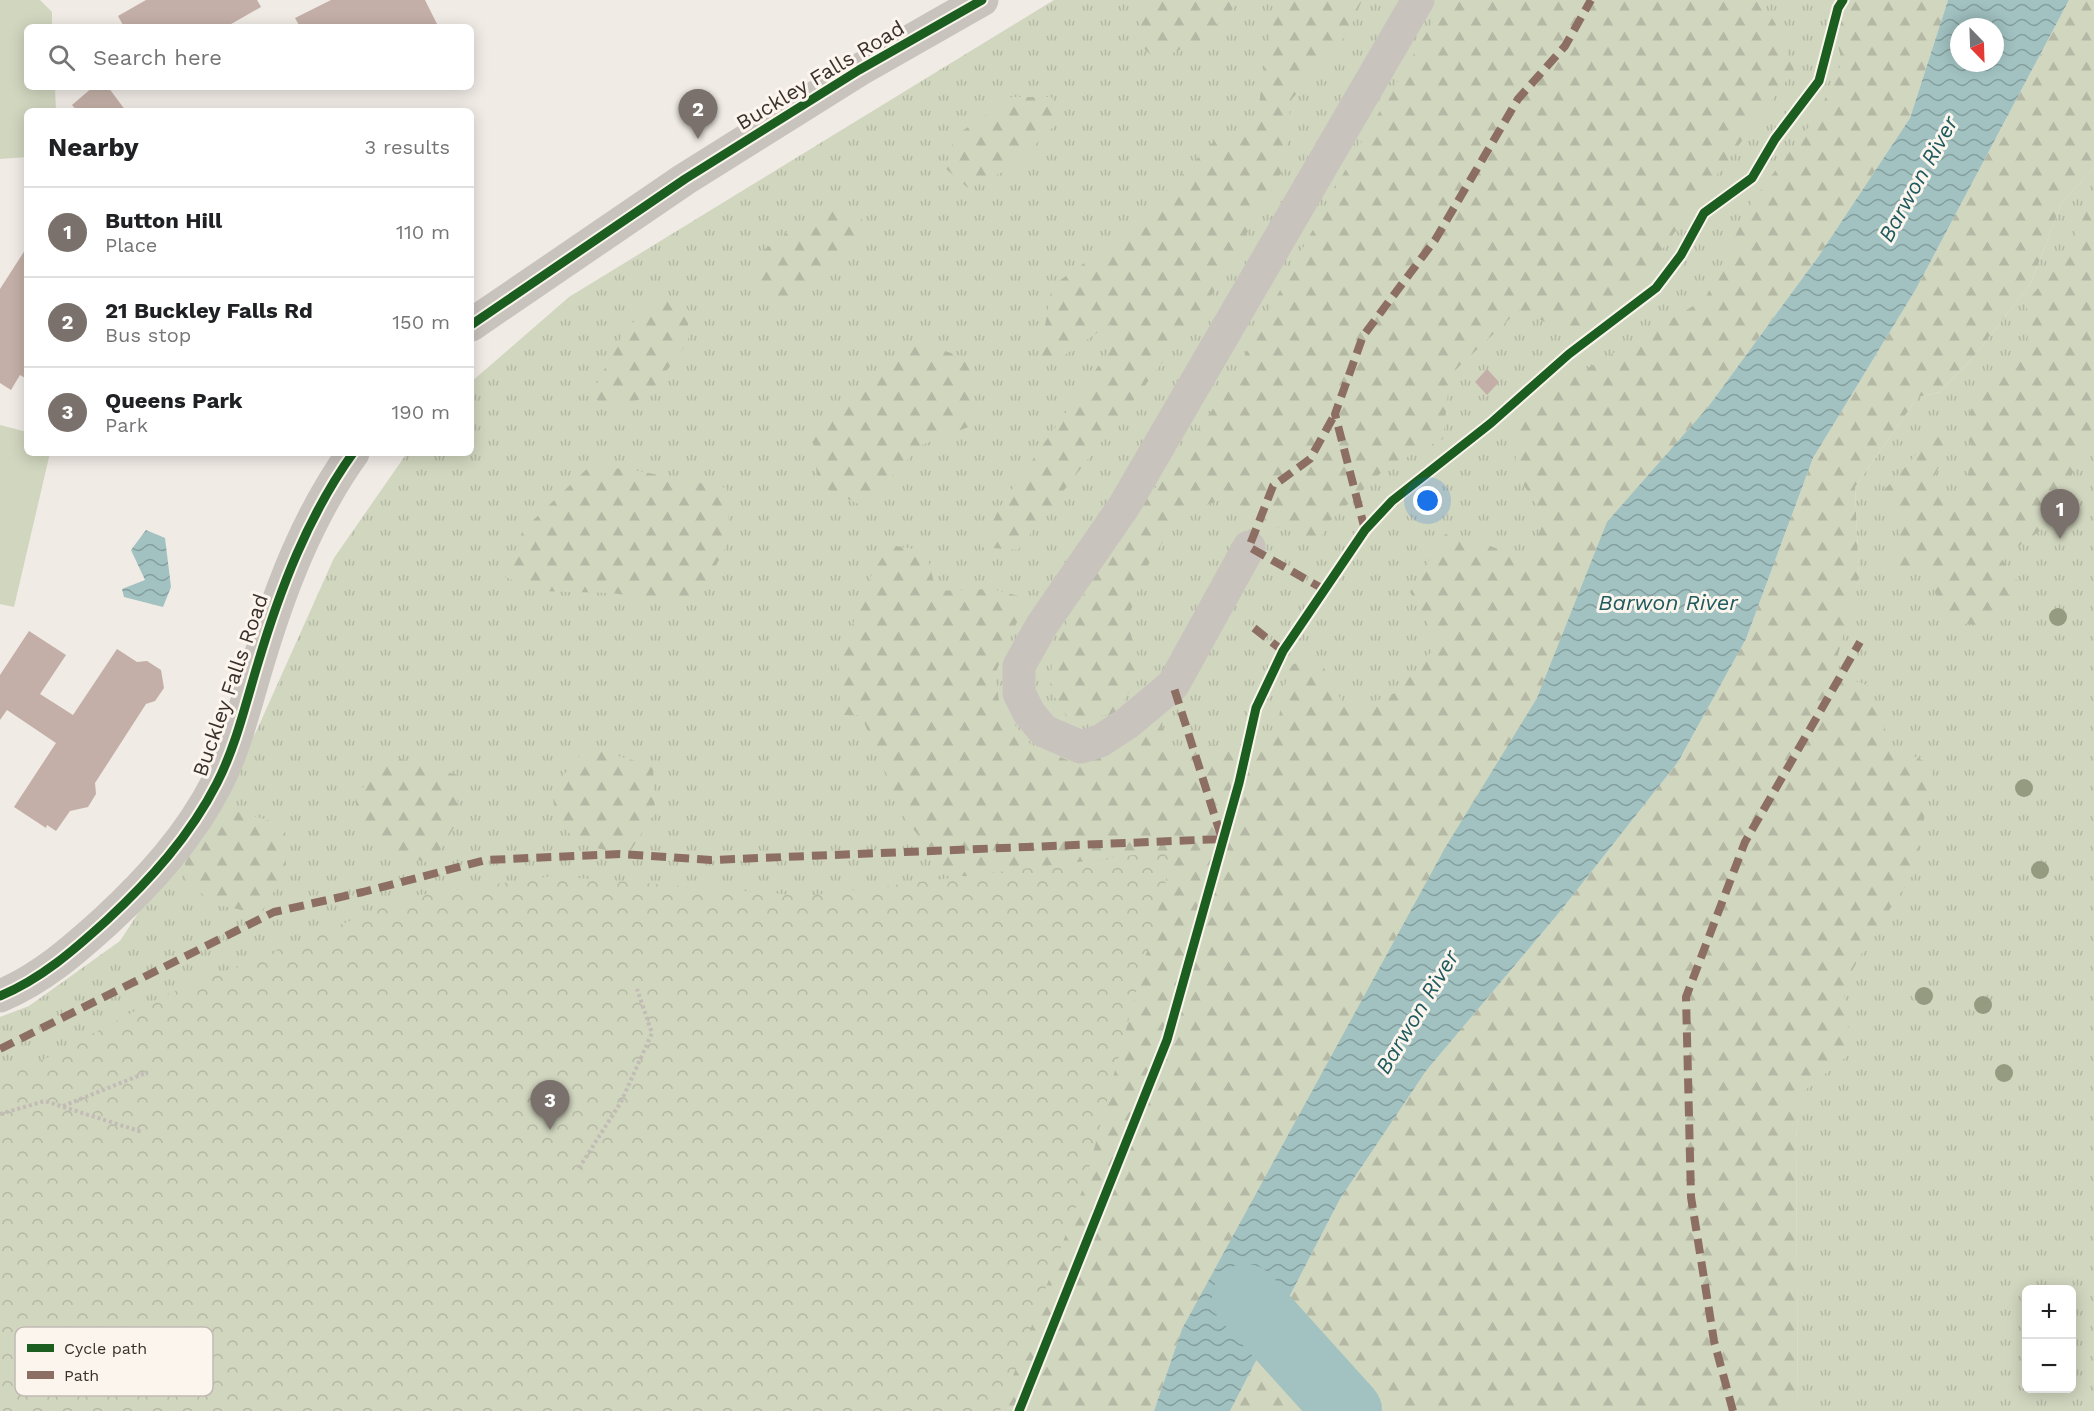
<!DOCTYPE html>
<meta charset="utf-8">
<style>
body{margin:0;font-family:"Work Sans",sans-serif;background:#f6f6f6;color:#202124}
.controls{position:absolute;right:18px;bottom:18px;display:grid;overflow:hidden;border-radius:9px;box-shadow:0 3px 15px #0003}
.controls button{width:54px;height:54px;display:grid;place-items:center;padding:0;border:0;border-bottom:2px solid #e0e0e0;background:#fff;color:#202124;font:30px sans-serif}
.compass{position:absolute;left:1950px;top:18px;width:54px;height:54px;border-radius:50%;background:#fff;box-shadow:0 3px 15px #0003;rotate:157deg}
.you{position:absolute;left:1428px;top:501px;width:21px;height:21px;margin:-15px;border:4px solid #fff;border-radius:50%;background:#1a73e8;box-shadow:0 0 0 9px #1a73e833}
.badge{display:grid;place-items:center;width:39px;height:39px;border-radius:50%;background:#7a716c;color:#fff;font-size:20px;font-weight:700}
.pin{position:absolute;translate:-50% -50px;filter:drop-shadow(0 2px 3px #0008)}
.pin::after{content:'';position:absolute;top:32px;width:21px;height:18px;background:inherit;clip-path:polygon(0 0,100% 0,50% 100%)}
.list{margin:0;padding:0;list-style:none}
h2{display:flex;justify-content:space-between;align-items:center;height:78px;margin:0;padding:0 24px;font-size:26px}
h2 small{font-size:20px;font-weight:400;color:#757577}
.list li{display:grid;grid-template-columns:39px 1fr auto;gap:18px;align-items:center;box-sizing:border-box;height:90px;padding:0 24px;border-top:2px solid #e0e0e0}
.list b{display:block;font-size:22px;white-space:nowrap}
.list p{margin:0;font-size:20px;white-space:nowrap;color:#757577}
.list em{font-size:20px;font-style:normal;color:#757577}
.icon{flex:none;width:33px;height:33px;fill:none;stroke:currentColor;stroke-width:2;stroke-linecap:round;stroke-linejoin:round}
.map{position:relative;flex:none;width:2094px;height:1411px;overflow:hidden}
.search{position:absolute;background:#fff;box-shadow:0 3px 15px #0003;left:24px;top:24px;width:450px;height:66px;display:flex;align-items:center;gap:15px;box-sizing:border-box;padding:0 21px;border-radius:9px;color:#757577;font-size:22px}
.panel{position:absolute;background:#fff;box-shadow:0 3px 15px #0003;left:24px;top:108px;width:450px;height:348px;border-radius:9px}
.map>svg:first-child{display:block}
.grass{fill:url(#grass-tufts);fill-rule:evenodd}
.forest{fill:url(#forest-firs)}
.park{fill:url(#park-crowns)}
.garden{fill:#d1d6bf}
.water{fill:url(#water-waves);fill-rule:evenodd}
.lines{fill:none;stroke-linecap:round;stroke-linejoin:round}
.river{stroke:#a1c2c1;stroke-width:68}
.building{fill:#c3afa7}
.path{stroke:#c2bbb6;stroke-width:4;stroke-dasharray:3 3;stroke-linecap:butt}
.minor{stroke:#c9c3be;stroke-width:33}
.quiet{stroke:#8d6e63;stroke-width:8;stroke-dasharray:15 8;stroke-linecap:butt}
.cycleway-casing{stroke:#fbf5ee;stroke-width:13}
.cycleway{stroke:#1b5e20;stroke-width:9}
.tree{fill:#959b80}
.labels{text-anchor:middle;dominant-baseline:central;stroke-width:6;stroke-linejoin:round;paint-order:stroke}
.street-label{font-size:21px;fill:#3b302b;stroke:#fbf5ee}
.water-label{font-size:22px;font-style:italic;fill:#1f5a5e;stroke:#fbf5ee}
.key{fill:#fbf5ee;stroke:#c1bab4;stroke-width:1.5}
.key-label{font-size:16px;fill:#3b302b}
</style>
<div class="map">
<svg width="2094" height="1411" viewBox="0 0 2094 1411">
<defs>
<pattern id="grass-tufts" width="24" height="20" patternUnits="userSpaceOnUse" patternTransform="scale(1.5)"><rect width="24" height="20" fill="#d1d6bf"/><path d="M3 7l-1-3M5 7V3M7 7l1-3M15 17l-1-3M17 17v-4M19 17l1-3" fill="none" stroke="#b4b8a4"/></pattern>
<pattern id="forest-firs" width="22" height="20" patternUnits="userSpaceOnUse" patternTransform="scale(1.5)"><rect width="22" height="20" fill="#d1d6bf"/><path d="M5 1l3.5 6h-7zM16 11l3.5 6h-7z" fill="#b4b8a4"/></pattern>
<pattern id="park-crowns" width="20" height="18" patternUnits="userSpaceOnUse" patternTransform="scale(1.5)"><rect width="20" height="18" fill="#d1d6bf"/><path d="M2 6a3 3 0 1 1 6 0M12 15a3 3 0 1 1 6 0" fill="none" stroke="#b4b8a4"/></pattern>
<pattern id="water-waves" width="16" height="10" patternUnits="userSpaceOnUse" patternTransform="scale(1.5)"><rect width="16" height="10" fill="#a1c2c1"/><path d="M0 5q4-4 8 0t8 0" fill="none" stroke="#849e9d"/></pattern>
</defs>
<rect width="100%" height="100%" fill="#f0ebe5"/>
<g class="grass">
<polygon points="1054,0 1948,0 1537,698 1247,1213 1182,1329 1154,1411 0,1411 0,1017 29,1006 120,941 256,732 334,558 407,453 471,453 471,382 569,297"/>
<path d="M2094 168V1411H1798L1796 1140 1806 1004 1755 933 1859 578 1855 487 1918 397 1939 392 1972 359 2031 283 2062 202ZM2026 1290H2072V1388H2026Z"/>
</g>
<g class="forest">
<polygon points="1157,0 1241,0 1201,40 1157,60 1134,40 1145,9"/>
<polygon points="1290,0 1362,0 1348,33 1291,100 1284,168 1203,310 1018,550 980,547 1001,505 1118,338 1110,324 1050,365 1037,371 1052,286 1125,234 1217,138 1256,131 1262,80 1274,17"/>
<polygon points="1446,0 1761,0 1778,28 1794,70 1650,266 1574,335 1519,310 1450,375 1443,439 1387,467 1330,521 1319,540 1241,516 1220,500 1180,515 1143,573 1127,623 1138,656 1133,687 1114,714 1069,719 1050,690 1053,647 1108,553 1223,395 1353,156"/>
<polygon points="1827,0 1948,0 1910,118 1818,257 1708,407 1607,522 1537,698 1445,848 1182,1329 1154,1411 944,1411 1000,894 942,866 904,817 861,715 840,715 839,660 872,574 890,545 926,551 936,591 992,589 1027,598 995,674 1000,707 1031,745 1070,761 1110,752 1162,709 1163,748 1274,742 1289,666 1317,655 1348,713 1397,692 1439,643 1410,592 1445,534 1485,544 1527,560 1545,519 1518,476 1511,420 1571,378 1705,299 1752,201 1817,116 1842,62"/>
<polygon points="2069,0 2094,0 2094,168 2062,202 2031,283 1972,359 1939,392 1918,397 1855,487 1859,578 1833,673 1869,686 1891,745 1934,766 1914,873 1868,942 1843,987 1851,1053 1800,1094 1796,1140 1798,1411 1230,1411 1340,1199 1426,1071 1558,914 1678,762 1746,639 1813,458 1916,289"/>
<polygon points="1012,97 1051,97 1064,116 1012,168 968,188 945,168 955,136"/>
<path d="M2094 197V432L2075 465 2058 518 2019 546 1989 541 2018 582 1988 626 1944 622 1928 569 1885 570 1900 538 1896 519 1882 492C1903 472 1919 448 1940 429L1952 440 1935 475 1942 491 1961 500 1974 452 1964 428 1979 390 2008 371 2027 347 2029 320 2026 302C2057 268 2074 237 2094 197Z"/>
<polygon points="817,212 857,212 869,231 817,283 773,303 750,283 761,252"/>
<polygon points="661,297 688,309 688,342 647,397 609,409 591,395 625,330"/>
<polygon points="916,341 968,359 976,424 922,445 863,506 818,485 813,436"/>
<polygon points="591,465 638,471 727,488 729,541 695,605 611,593 538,591 505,577 523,530"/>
<polygon points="587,747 653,766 655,812 628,855 583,845 556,821 552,789"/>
<polygon points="390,756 457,775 458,821 432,863 386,854 359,830 355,797"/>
<polygon points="218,806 285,825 286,871 260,914 214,904 187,881 183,848"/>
</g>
<polygon class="park" points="1174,850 1085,1183 1000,1411 0,1411 0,1076 45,1059 165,995 412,896 553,876 807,896"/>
<g class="garden">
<polygon points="0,0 40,0 52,12 52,27 27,27 27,87 55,87 56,111 27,111 27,157 0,159"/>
<polygon points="0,425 27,432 27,453 50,453 14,607 0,604"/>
</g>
<g class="water">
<path d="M1948 0H2069L1916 289 1813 458 1746 639 1678 762 1558 914 1426 1071 1340 1199 1230 1411H1154L1182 1329 1445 848 1537 698 1607 522 1708 407 1818 257 1910 118ZM1959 27H1995V63H1959Z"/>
<polygon points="146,530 165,538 171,587 163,607 124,597 122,589 145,580 131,550"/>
</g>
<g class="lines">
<polyline class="river" points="1246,1298 1348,1411"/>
</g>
<g class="building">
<polygon points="146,0 257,0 261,7 226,27 124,27 118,16"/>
<polygon points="331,0 425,0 437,24 432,27 300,27 295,18"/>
<polygon points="93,87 108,87 126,111 77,111 72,105"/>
<polygon points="27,247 27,379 20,375 11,390 0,383 0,289"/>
<polygon points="1487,369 1499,382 1487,395 1475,382"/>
<polygon points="29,631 66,655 40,694 73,715 117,649 137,662 147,661 161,670 164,688 155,701 146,704 95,783 96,794 88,807 70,811 56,831 47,825 46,828 14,807 56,743 7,710 0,720 0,675"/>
</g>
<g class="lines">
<g class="path">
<polyline points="63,1106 148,1072"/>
<polyline points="0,1114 45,1101 142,1132"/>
<polyline points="579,1168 621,1102 652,1033 637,989"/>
</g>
<g class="minor">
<polyline points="471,325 685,179 859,70 982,0"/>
<polyline points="1249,547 1173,685 1126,724 1100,741 1081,747 1044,731 1029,713 1019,693 1019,666 1042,625 1124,506 1418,0"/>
<path d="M0 996C41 979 74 950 107 920 150 880 190 836 217 783 236 746 246 702 258 663 280 589 308 516 353 453"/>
</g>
<g class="quiet">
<polyline points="1365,530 1335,414 1363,336 1435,240 1518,99 1565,46 1591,0"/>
<polyline points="1325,590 1249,547 1273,486 1310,459 1335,414"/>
<polyline points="1254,628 1283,651"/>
<polyline points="0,1049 274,912 363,892 486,860 620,854 711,860 1222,839 1173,685"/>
<polyline points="1733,1411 1714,1341 1691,1197 1686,997 1745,842 1860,642"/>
</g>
<defs>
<g id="cycleway">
<polyline points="471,325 685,179 859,70 982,0"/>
<path d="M0 996C41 979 74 950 107 920 150 880 190 836 217 783 236 746 246 702 258 663 280 589 308 516 353 453"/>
<polyline points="1019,1411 1167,1040 1239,783 1256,708 1283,651 1365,530 1392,501 1491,423 1569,354 1656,288 1681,255 1704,213 1752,178 1775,139 1819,81 1838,8 1843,0"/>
</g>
</defs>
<use href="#cycleway" class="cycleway-casing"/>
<use href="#cycleway" class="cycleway"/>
</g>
<g class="tree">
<circle cx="2058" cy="617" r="9"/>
<circle cx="2024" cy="788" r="9"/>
<circle cx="2040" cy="870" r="9"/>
<circle cx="1924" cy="996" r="9"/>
<circle cx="1983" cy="1005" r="9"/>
<circle cx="2004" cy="1073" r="9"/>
</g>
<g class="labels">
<g class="street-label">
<text transform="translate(820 75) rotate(-31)">Buckley Falls Road</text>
<text transform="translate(230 685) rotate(-71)">Buckley Falls Road</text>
</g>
<g class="water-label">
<text transform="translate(1918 179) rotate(-61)">Barwon River</text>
<text x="1668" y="602">Barwon River</text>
<text transform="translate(1417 1012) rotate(-59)">Barwon River</text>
</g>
</g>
<rect x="15" y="1327" width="198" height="69" rx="9" class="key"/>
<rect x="27" y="1344" width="27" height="8" fill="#1b5e20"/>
<rect x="27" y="1371" width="27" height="8" fill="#8d6e63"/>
<g class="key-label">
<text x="64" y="1354">Cycle path</text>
<text x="64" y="1381">Path</text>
</g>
</svg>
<div class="controls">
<button>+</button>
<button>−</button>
</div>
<svg class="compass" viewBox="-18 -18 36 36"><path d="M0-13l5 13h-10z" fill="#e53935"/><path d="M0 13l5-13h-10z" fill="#757577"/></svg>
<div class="you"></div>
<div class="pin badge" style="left:2060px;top:539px">1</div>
<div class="pin badge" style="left:698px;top:139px">2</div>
<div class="pin badge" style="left:550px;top:1130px">3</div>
<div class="search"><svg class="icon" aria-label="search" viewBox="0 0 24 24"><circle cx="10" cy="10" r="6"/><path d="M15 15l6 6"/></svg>Search here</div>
<section class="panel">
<h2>Nearby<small>3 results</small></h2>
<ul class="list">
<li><span class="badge">1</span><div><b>Button Hill</b><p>Place</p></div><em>110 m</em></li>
<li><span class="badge">2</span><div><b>21 Buckley Falls Rd</b><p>Bus stop</p></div><em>150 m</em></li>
<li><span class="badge">3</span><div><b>Queens Park</b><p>Park</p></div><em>190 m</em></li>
</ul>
</section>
</div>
